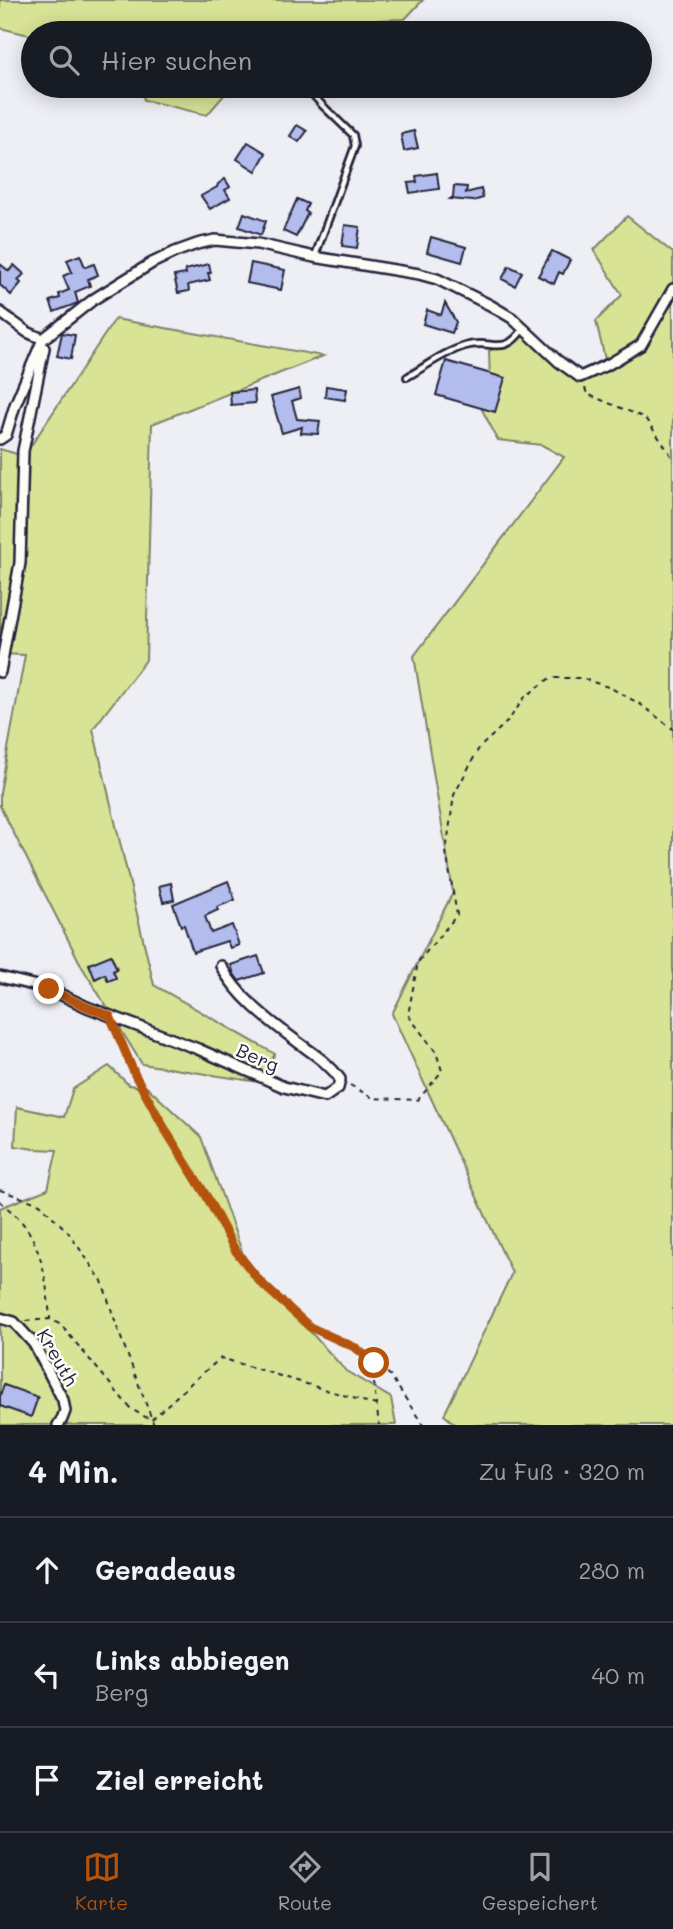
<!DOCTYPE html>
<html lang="de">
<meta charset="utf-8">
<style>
body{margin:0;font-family:Mali,sans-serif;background:#242831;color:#f1f3f6}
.stop{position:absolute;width:21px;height:21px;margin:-16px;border:5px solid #b45309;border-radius:50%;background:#fff}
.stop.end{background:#b45309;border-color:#fff;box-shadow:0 2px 7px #0008}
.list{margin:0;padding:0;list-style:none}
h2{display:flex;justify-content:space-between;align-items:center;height:91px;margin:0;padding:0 28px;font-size:30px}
h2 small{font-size:23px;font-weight:400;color:#9ea1a6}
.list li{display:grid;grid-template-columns:46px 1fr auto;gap:21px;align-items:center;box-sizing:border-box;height:105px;padding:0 28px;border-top:2px solid #363941}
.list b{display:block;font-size:26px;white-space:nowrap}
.list p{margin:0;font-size:23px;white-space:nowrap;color:#9ea1a6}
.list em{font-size:23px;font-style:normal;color:#9ea1a6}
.icon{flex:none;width:38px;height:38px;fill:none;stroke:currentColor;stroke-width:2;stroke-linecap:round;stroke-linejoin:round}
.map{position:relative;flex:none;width:673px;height:1425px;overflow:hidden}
.search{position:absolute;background:#171b24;box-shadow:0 4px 18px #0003;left:21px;right:21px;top:21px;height:77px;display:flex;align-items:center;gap:18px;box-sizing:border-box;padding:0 24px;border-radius:38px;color:#9ea1a6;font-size:26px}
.sheet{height:406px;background:#171b24}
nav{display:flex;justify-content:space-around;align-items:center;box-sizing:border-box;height:98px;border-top:2px solid #363941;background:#171b24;font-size:19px;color:#9ea1a6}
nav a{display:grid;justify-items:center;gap:4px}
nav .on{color:#b45309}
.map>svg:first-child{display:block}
.green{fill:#d8e396;stroke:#7d8268;stroke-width:2}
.building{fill:#b2bced;stroke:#22223b;stroke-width:2}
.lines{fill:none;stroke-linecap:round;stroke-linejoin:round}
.service-casing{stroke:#22223b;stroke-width:10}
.minor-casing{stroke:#22223b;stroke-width:14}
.path{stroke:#22223b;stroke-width:2;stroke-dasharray:5 5;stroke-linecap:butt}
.service{stroke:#fdfcf7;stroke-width:4.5}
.minor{stroke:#fdfcf7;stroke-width:9}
.route{stroke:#b45309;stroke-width:9}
.labels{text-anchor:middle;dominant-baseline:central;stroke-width:5;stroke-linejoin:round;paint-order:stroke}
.street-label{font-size:19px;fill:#22223b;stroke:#fdfcf7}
</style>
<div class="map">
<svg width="673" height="1425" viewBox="0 0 673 1425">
<rect width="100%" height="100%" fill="#eeeff5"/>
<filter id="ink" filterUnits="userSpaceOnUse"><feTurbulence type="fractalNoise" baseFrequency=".0143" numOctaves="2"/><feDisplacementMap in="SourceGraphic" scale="14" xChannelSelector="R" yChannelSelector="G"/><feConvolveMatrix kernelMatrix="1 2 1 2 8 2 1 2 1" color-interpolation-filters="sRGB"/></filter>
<g filter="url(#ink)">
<g class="green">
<polygon points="0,0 423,0 405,19 286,23 277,33 33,33 33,36 0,28"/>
<polygon points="140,86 232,86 207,115 144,100"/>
<polygon points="627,216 673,253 673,1425 456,1425 444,1415 512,1273 392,1014 453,892 414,656 564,457 542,445 498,440 477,400 490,378 489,351 525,334 577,380 607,368 596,321 622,295 594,250"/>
<polygon points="115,319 323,356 152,424 146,660 93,729 154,985 275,1054 258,1082 142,1064 82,967 0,806 0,793 25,655 0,654 0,449 24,456"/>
<polygon points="109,1066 129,1085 148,1088 201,1137 245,1260 346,1371 391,1398 396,1425 0,1425 0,1208 48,1189 57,1150 34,1149 15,1146 17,1107 64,1117 73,1089"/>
</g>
<g class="building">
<polygon points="297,125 307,131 299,142 290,136"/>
<polygon points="414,131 418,148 404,151 401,134"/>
<polygon points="248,142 266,153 256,171 237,159"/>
<polygon points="437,173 439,189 410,193 408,183 417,182 416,176"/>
<polygon points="225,179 230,187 225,190 230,198 210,209 201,196 217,187 218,184"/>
<polygon points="454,186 467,187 466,193 481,189 483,198 473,201 450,199 453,197"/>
<polygon points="297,199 308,204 305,211 308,213 296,237 283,231"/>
<polygon points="244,213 266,221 261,235 239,227"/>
<polygon points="345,225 360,227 357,248 342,246"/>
<polygon points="431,237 466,247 462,262 427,252"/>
<polygon points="552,251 570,260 563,274 559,272 554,284 538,276"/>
<polygon points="80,255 85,267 94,264 98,275 88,279 90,286 75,292 78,303 54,312 50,301 60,298 59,294 69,290 63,276 72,272 67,260"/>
<polygon points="251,263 285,270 281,290 247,283"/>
<polygon points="0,264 9,271 14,265 24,274 18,280 21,283 11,295 0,285"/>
<polygon points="209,264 211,273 208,273 210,280 188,285 189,291 178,293 174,276 186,274 185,270"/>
<polygon points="509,266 522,272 515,286 502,279"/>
<polygon points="445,303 456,322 452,333 423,324 427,310 441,315"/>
<polygon points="62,333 75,335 71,359 57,356"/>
<polygon points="446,361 505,378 495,412 436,395"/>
<polygon points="326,386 347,389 345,400 325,397"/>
<polygon points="299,389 301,398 292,401 297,419 320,421 318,434 301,433 302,427 282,433 271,397"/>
<polygon points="254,390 255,403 231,405 230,392"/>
<polygon points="228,881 235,900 217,907 218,910 205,916 211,933 232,925 239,945 230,948 227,941 193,952 184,925 181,926 173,904"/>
<polygon points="171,883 174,900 163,902 159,886"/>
<polygon points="111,955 117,969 113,971 116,978 108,981 105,974 95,979 89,964"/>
<polygon points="258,956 264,973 239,981 234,974 231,965"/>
<polygon points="4,1385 38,1397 31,1417 0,1406 0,1396"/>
</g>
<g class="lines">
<defs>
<g id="service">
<polyline points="305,86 323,106 353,135 355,146 315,256"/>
<path d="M407 377C425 367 444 352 465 346 492 338 503 358 523 329"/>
</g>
<g id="minor">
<polyline points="0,312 27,332 43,339"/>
<polyline points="0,439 6,435 15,405 43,339 94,299 152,263 175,252 197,244 215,240 258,244 314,257 419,274 437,279 490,305 512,318 558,361 580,377 609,364 641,345 673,289"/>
<polyline points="0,672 20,563 23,451 44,348"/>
<path d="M0 977 49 989 87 1007 198 1049 284 1087 325 1097 338 1088 340 1079C328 1062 312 1053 295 1040 268 1020 237 996 221 966"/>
<polyline points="0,1318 14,1322 34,1344 63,1400 65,1411 62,1419 58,1425"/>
</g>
</defs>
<use href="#service" class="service-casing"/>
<use href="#minor" class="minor-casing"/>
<g class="path">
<polyline points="585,388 587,394 645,418 669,452 673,461"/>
<polyline points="115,1029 135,1075 207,1197 235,1250 261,1284 310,1327 356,1348 390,1375 423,1425"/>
<polyline points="350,1085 373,1098 418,1100 442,1071 436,1052 408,1015 418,962 457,915 446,852 454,795 479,748 508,721 525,697 550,678 581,678 611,688 640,704 673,729"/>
<polyline points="0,1190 40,1204 68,1232 102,1281 117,1327 154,1425"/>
<path d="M0 1201C7 1208 15 1214 21 1221 43 1247 47 1285 50 1318"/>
<polyline points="26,1321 50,1319 61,1325 131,1409 151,1420 191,1383 221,1358 376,1405"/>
<polyline points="374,1363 374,1386 379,1425"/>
</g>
<use href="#service" class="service"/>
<use href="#minor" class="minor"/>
</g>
</g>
<g class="lines" filter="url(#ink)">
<polyline class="route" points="49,989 87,1007 110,1016 135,1075 166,1131 207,1197 235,1250 261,1283 310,1327 356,1348 374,1363"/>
</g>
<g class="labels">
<g class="street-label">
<text transform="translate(258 1057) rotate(24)">Berg</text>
<text transform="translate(58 1357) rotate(60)">Kreuth</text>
</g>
</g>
</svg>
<div class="stop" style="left:374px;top:1363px"></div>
<div class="stop end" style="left:49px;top:989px"></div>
<div class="search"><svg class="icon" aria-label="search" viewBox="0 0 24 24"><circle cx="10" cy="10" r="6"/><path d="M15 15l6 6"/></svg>Hier suchen</div>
</div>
<section class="sheet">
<h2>4 Min.<small>Zu Fuß · 320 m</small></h2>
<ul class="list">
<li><svg class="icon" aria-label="ahead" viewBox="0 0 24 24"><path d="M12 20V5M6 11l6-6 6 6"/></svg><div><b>Geradeaus</b></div><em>280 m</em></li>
<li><svg class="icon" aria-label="left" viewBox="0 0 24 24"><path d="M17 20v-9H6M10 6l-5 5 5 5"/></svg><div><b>Links abbiegen</b><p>Berg</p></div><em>40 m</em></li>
<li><svg class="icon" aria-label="arrive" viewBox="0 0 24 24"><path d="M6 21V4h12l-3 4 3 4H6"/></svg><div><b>Ziel erreicht</b></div></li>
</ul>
</section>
<nav>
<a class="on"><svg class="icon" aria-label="map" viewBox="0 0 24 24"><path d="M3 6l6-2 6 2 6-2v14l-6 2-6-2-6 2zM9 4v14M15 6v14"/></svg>Karte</a>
<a><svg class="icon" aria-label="directions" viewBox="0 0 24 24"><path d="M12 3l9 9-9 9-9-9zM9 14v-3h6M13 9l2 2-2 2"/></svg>Route</a>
<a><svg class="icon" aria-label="saved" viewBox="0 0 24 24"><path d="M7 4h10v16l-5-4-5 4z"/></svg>Gespeichert</a>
</nav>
